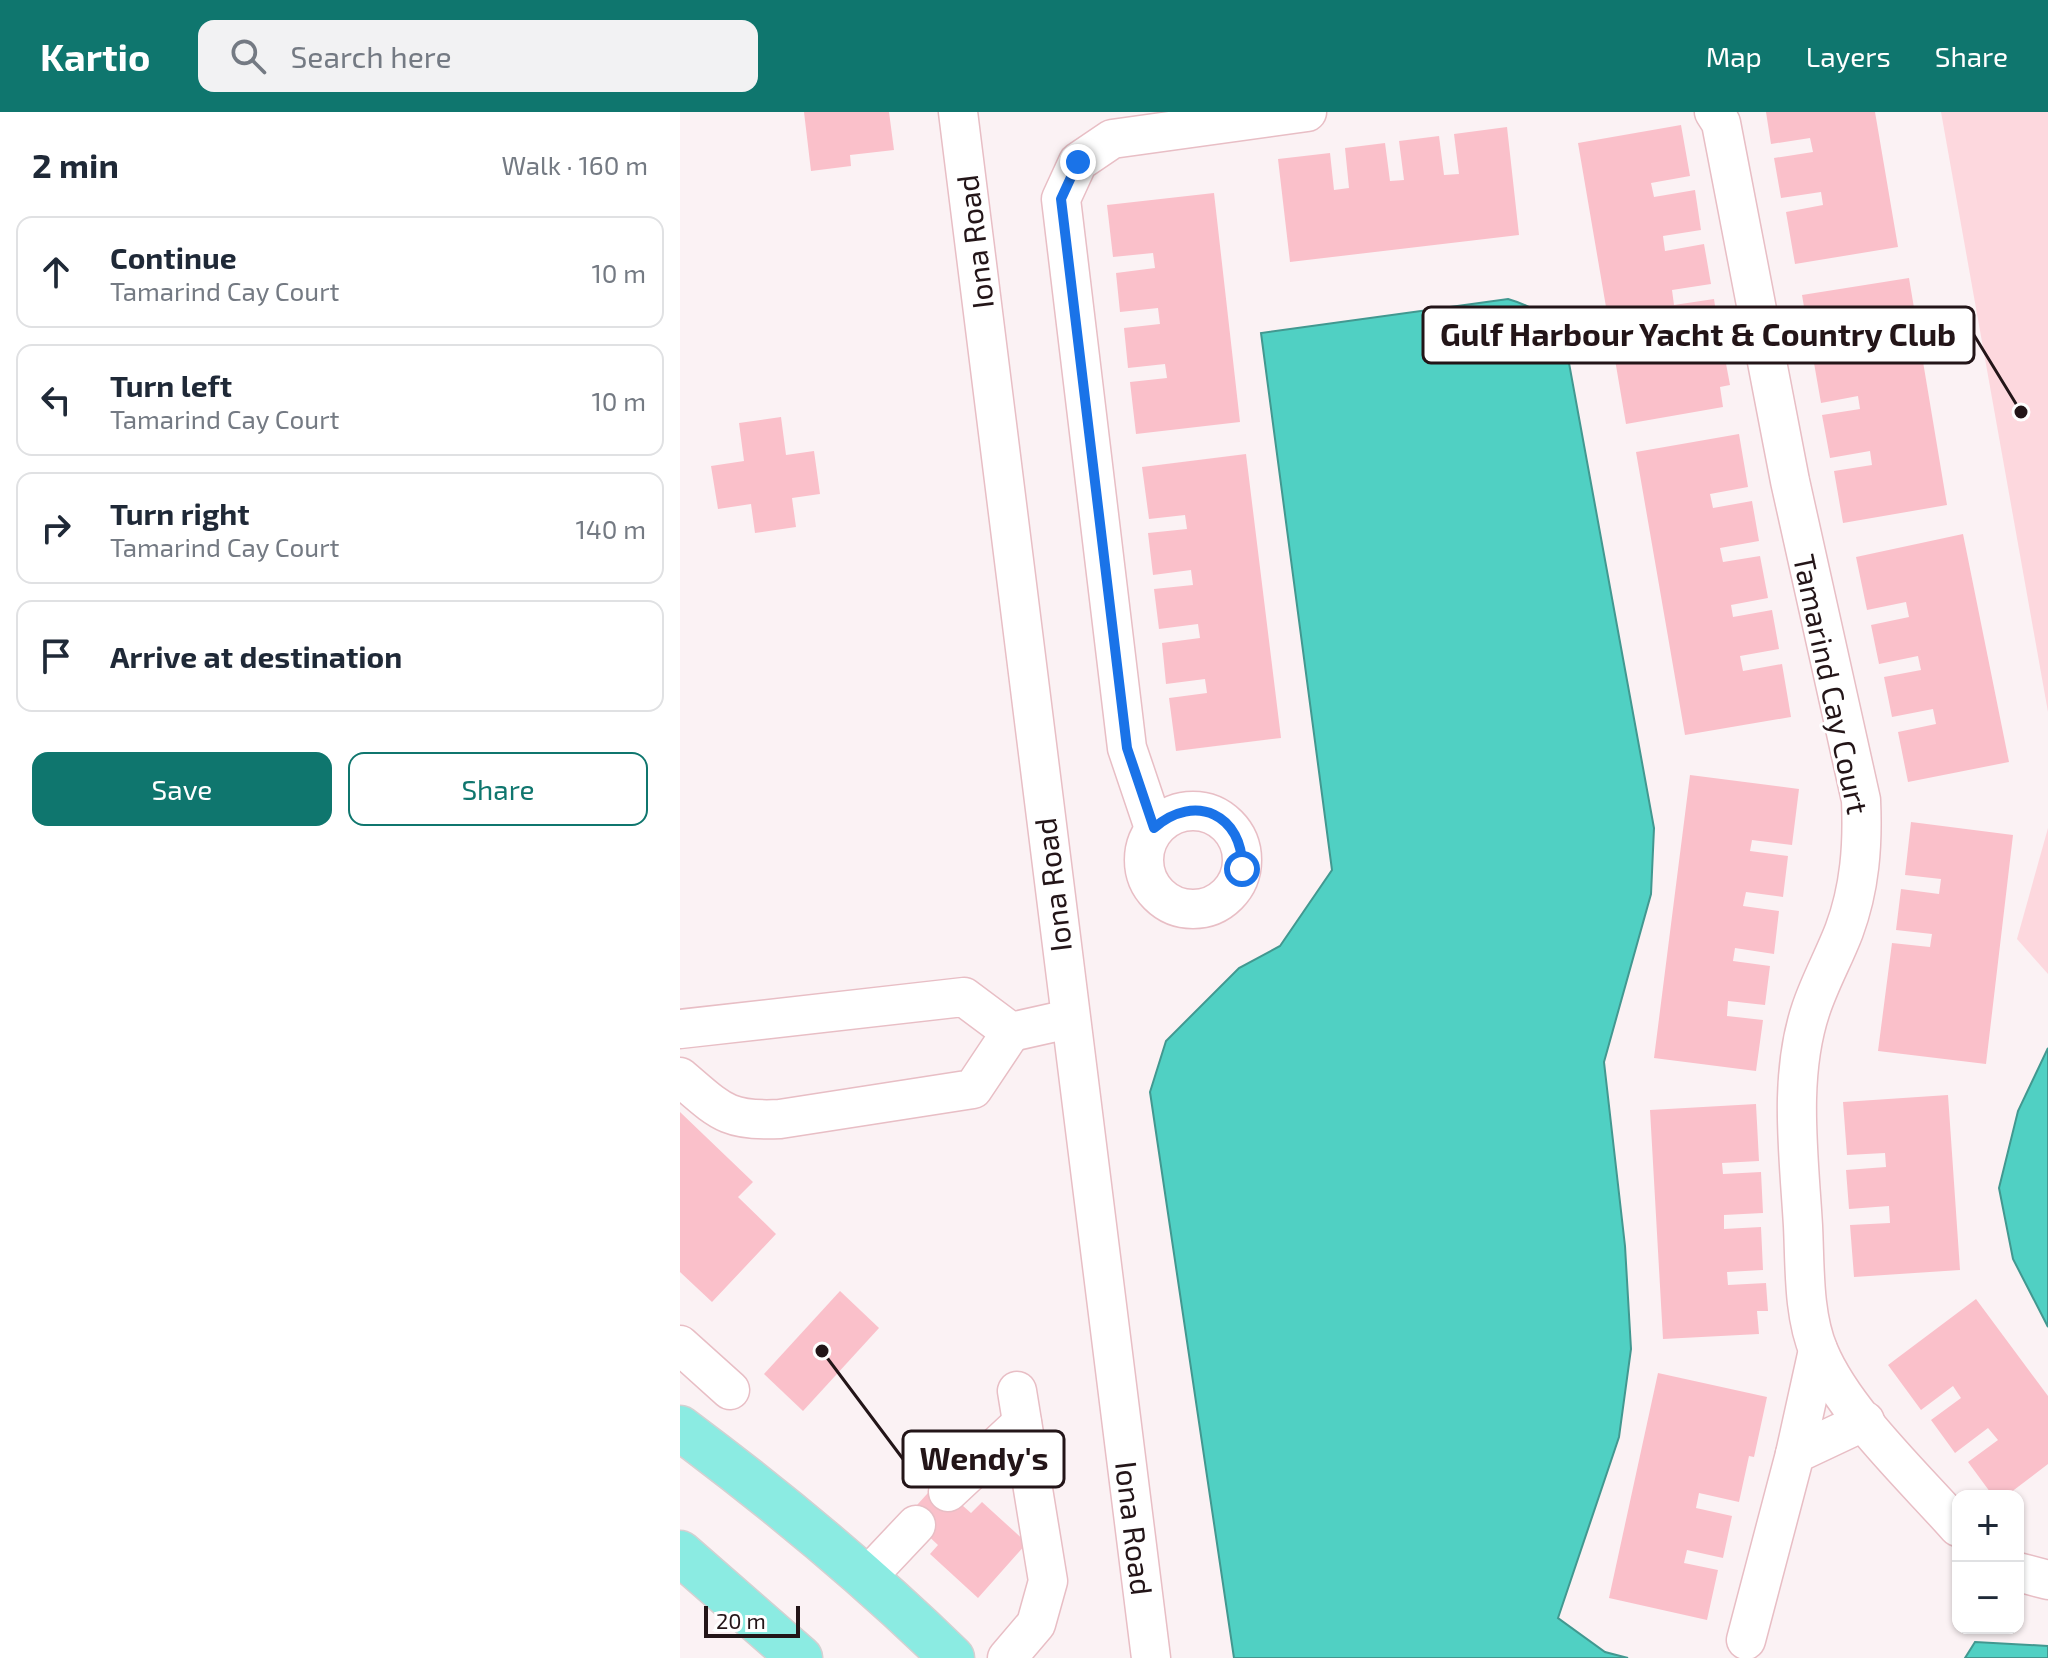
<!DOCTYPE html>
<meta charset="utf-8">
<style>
body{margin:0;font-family:"Exo 2",sans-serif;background:#f2f2f3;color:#1f2937}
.controls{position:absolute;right:24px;bottom:24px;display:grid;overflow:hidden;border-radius:16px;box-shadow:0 2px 6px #0004}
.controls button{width:72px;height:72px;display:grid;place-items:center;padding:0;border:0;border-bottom:2px solid #e0e1e3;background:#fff;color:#1f2937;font:40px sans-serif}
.scale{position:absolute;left:24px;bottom:20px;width:96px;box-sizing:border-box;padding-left:8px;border:4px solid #231518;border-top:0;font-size:22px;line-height:28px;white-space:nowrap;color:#231518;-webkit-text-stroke:6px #fff;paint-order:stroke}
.stop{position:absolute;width:24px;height:24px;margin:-18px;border:6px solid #1a73e8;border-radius:50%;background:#fff}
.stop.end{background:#1a73e8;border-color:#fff;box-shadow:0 2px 8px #0008}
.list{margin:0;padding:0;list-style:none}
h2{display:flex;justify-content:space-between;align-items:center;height:104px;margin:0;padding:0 32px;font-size:34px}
h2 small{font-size:26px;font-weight:400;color:#747a83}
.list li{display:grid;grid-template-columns:52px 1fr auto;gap:24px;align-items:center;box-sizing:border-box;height:112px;margin:0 16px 16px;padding:0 16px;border:2px solid #e0e1e3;border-radius:16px}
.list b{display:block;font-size:30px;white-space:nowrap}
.list p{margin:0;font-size:26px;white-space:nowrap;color:#747a83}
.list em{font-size:26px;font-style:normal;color:#747a83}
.actions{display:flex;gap:16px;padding:24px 32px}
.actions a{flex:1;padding:18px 0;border:2px solid #0f766e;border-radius:16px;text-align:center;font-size:28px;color:#0f766e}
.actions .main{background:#0f766e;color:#fff}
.icon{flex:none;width:44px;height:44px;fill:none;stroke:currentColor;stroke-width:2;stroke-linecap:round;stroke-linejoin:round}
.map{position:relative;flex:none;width:1368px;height:1546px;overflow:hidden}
header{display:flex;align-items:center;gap:48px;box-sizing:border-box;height:112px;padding:0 40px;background:#0f766e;color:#fff}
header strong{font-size:38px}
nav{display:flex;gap:44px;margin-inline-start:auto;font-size:28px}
.search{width:560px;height:72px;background:#f2f2f3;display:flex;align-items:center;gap:20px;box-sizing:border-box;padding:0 28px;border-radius:16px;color:#747a83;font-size:30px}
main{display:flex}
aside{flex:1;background:#fff}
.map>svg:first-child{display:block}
.green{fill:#fdd8de}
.water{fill:#50d0c3;stroke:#429890;stroke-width:2}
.building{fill:#fac0ca}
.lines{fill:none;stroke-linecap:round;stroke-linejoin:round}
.minor-casing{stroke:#e8bec5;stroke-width:41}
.major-casing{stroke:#d3d0d1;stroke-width:47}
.minor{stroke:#fff;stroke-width:38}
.major{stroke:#8bebe2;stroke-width:44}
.route{stroke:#1a73e8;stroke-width:10}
.labels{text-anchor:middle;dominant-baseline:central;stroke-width:6;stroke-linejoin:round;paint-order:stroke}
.street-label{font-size:30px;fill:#231518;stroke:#fff}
.leader{fill:none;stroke:#231518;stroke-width:3}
.callout-dot{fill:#231518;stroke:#fff;stroke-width:3}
.callout{fill:#fff;stroke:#231518;stroke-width:3}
.callout-label{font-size:32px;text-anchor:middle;font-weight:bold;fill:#231518}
</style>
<header>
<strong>Kartio</strong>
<div class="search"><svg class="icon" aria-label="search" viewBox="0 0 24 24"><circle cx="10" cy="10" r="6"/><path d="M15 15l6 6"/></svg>Search here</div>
<nav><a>Map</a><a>Layers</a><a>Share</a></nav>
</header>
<main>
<aside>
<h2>2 min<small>Walk · 160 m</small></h2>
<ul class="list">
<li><svg class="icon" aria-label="ahead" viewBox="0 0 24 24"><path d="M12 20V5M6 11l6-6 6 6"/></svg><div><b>Continue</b><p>Tamarind Cay Court</p></div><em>10 m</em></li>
<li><svg class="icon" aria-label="left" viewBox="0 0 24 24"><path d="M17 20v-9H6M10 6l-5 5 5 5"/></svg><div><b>Turn left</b><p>Tamarind Cay Court</p></div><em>10 m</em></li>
<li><svg class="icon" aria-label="right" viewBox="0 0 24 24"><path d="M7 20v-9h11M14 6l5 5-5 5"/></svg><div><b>Turn right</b><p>Tamarind Cay Court</p></div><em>140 m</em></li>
<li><svg class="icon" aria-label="arrive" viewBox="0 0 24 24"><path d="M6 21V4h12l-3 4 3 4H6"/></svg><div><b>Arrive at destination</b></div></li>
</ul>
<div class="actions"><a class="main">Save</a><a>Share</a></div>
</aside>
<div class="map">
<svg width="1368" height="1546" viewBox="0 0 1368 1546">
<rect width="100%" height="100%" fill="#fbf2f4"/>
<g class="green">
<polygon points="1261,0 1368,0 1368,600"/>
<polygon points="1368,716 1368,862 1337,827"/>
</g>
<g class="water">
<path d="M828 187C869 199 873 213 889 251L974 716 971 782 924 950 945 1134 951 1237 939 1325 878 1506 925 1540 948 1546H554L470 980 486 929 559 856 600 834 652 758 581 221Z"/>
<polygon points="1368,936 1368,1215 1333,1147 1319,1076 1338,999"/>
<polygon points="1295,1530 1368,1534 1368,1546 1285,1546"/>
</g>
<g class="building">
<polygon points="124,0 209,0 214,38 170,43 171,54 131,59"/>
<polygon points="1086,0 1195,0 1218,135 1115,152 1106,100 1143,93 1141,80 1101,86 1094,46 1133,40 1130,26 1091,32"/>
<polygon points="1001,13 1010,64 971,71 974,85 1015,78 1021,118 983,124 985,139 1024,132 1031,172 992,178 994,193 1034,187 1040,227 1002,234 1004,248 1044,241 1050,273 1040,275 1043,295 946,312 898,31"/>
<polygon points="827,15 839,123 610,150 598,47 650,41 654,78 669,76 665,36 705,31 710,69 724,68 719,29 759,24 764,63 779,62 774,22"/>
<polygon points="534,81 560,310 456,322 450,270 487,266 485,252 448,256 444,216 480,212 478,196 440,200 436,161 475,156 473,141 433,145 427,93"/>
<polygon points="1229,166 1267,393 1163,411 1154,359 1192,353 1190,339 1150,346 1142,303 1180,297 1178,284 1141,291 1134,251 1172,244 1170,229 1131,236 1122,183"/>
<polygon points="101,305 106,343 134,339 140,382 112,386 116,415 75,421 71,392 38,397 31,354 64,349 59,311"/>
<polygon points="1059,322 1068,375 1030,382 1033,396 1072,389 1079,429 1040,436 1043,450 1080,444 1088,486 1051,493 1053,505 1092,498 1099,537 1060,544 1063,559 1102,552 1111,605 1005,623 956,340"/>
<polygon points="566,342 601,626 496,639 489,586 527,581 525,567 486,572 482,531 520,526 518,512 479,517 474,477 513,473 511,458 473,463 468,421 507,417 505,403 469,407 462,355"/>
<polygon points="1283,422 1329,650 1228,670 1218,620 1256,612 1253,597 1212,605 1204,565 1241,558 1238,544 1199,552 1191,513 1229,505 1226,490 1187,498 1176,445"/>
<polygon points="1010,663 1119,677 1112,733 1072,728 1070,739 1108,744 1103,785 1066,780 1063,794 1099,799 1094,842 1055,836 1053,849 1090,854 1085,893 1048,889 1047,904 1083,908 1076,959 974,946"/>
<polygon points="1231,710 1333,723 1306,952 1198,939 1212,831 1250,835 1252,822 1216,818 1221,777 1259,782 1261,767 1225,763"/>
<polygon points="1268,983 1280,1158 1174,1165 1170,1113 1210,1111 1209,1094 1169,1097 1166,1058 1206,1055 1205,1041 1167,1043 1163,990"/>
<polygon points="1076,992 1079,1049 1042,1051 1043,1062 1081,1060 1083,1101 1044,1103 1044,1117 1081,1115 1083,1158 1047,1160 1048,1173 1086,1171 1088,1199 1077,1199 1079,1222 983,1227 970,998"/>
<polygon points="0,1000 73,1070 58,1085 96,1122 32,1190 0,1160"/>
<polygon points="160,1179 199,1216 123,1299 84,1262"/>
<polygon points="1296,1187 1368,1284 1368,1352 1326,1384 1313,1384 1288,1350 1318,1328 1308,1316 1275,1341 1251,1308 1281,1286 1273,1274 1241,1298 1208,1253"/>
<polygon points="978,1261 1087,1285 1074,1345 1069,1344 1059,1390 1019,1381 1016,1396 1052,1404 1043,1446 1007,1438 1004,1451 1038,1458 1027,1508 929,1486"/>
<polygon points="257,1371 291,1401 302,1390 347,1431 298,1486 250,1442 258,1433 227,1404"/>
</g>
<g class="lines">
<defs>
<g id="minor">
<polyline points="278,0 471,1546"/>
<path d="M1034 0 1041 11 1110 369 1181 688C1183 733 1180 776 1164 819 1154 845 1140 870 1131 897 1108 965 1119 1044 1123 1114 1125 1154 1123 1203 1139 1240 1164 1300 1235 1366 1278 1415"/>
<circle cx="513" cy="748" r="49"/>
<polyline points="474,716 447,636 381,87 398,50 432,27 627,0"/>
<polyline points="0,917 284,885 331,920 389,907"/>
<path d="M0 965C39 998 46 1010 100 1007L293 977 331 920"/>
<polyline points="0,1233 50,1278"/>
<polyline points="1115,1342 1138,1238"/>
<polyline points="268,1380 342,1311"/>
<polyline points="1338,1460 1368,1468"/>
<polyline points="186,1466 236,1413"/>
<polyline points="1066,1528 1115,1342 1185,1309"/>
<polyline points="327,1546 356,1512 368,1469 337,1279"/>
</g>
<g id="major">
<path d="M0 1316C95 1387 187 1463 272 1546"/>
<polyline points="0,1441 120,1546"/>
</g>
</defs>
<use href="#minor" class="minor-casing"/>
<use href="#major" class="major-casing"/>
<use href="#minor" class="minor"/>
<use href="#major" class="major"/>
</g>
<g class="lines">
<path class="route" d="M398 50 381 87 447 636 474 716C515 680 564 703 562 757"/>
</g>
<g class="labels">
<g class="street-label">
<text transform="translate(294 130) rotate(-97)">Iona Road</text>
<text transform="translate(1152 572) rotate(78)">Tamarind Cay Court</text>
<text transform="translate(372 773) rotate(-97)">Iona Road</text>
<text transform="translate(455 1416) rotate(83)">Iona Road</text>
</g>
</g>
<path class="leader" d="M1341 300L1294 223M142 1239L223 1347"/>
<g class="callout-dot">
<circle cx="1341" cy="300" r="8"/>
<circle cx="142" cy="1239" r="8"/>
</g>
<g class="callout">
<rect x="743" y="195" width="551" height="56" rx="8"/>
<rect x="223" y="1319" width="161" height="56" rx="8"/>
</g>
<g class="callout-label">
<text x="1018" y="234">Gulf Harbour Yacht &amp; Country Club</text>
<text x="304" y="1358">Wendy's</text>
</g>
</svg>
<div class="controls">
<button>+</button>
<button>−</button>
</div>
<div class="scale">20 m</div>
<div class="stop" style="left:562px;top:757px"></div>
<div class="stop end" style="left:398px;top:50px"></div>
</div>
</main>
